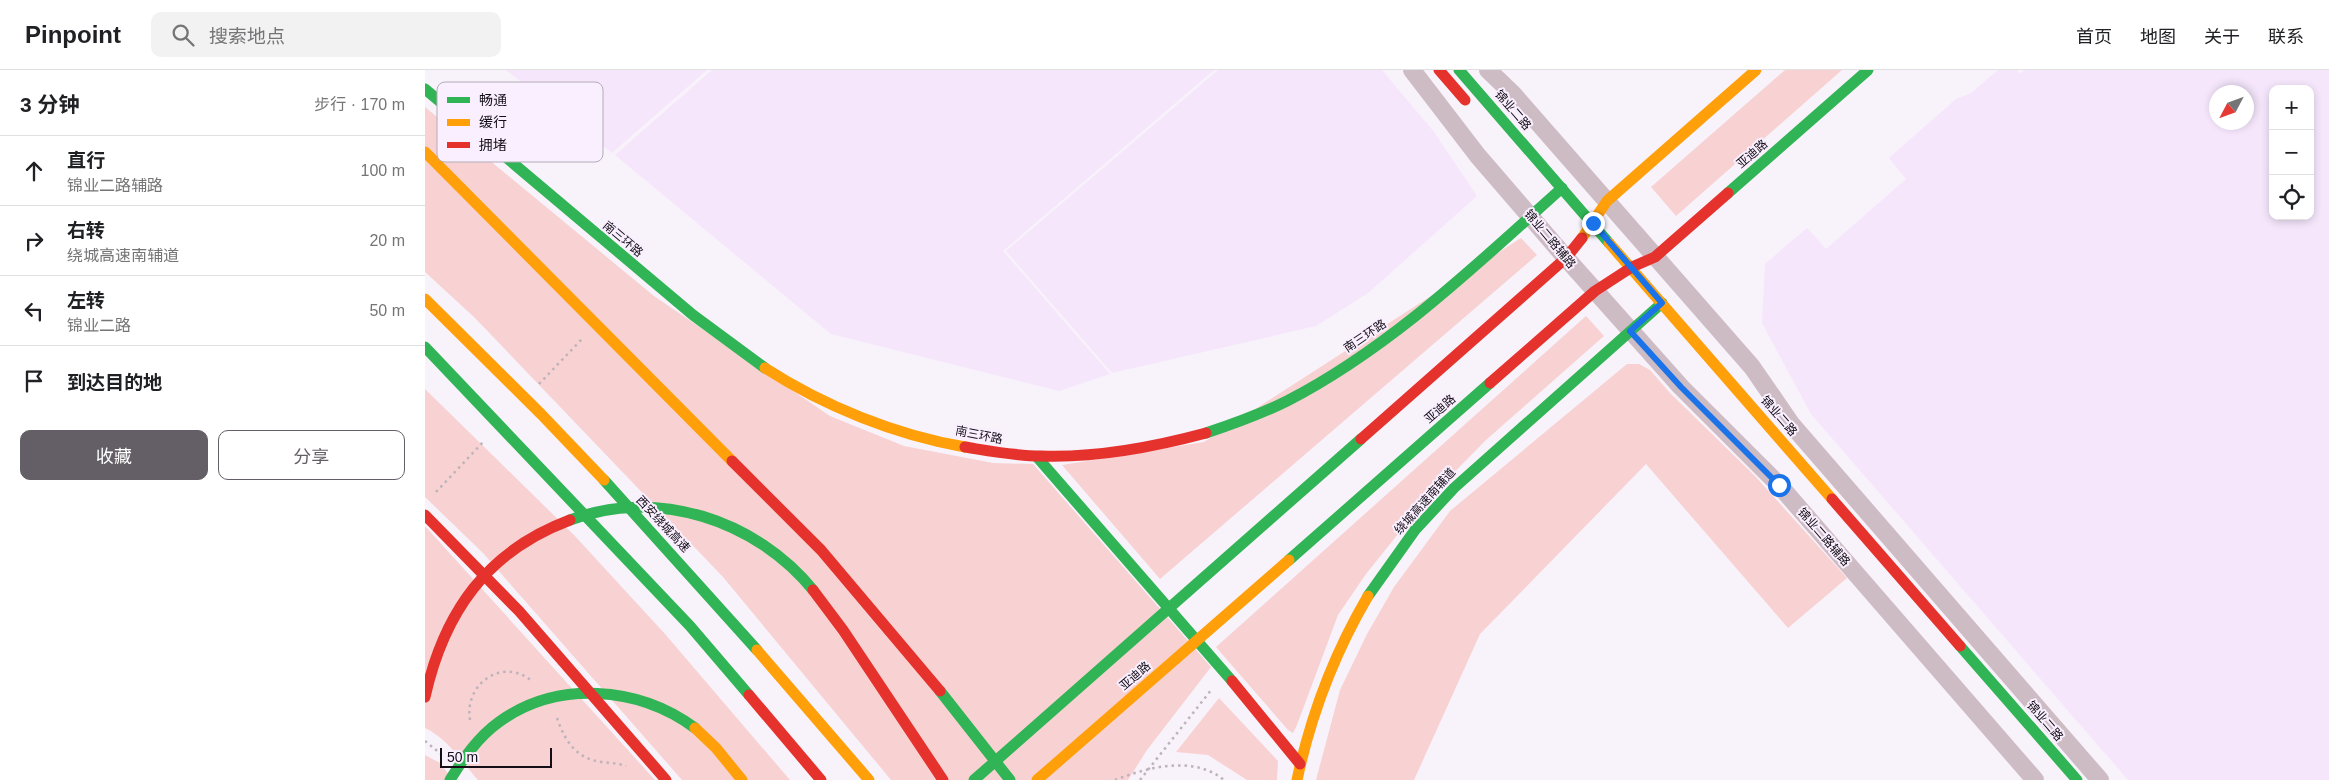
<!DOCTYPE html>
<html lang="zh">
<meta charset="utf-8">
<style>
body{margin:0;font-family:Helvetica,"Noto Sans SC",sans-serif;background:#f2f2f2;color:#202124}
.controls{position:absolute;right:15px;top:15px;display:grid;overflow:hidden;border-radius:10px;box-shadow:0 2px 8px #0003}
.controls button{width:45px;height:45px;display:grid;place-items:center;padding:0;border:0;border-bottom:1px solid #e0e0e0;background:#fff;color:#202124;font:25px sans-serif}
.compass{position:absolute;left:1784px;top:15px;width:45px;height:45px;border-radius:50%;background:#fff;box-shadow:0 2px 8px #0003;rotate:229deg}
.scale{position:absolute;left:15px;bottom:12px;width:112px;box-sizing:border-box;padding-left:5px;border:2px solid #140e16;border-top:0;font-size:14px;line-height:18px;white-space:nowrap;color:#140e16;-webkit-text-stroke:4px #f9effe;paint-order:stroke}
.stop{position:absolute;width:15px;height:15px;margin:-11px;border:4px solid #1a73e8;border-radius:50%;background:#fff}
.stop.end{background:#1a73e8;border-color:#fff;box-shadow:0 1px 5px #0008}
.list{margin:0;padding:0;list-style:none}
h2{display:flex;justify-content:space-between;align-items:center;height:65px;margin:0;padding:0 20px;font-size:21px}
h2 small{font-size:16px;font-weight:400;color:#757577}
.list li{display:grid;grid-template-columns:32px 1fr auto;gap:15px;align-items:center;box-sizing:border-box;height:70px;padding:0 20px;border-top:1px solid #e0e0e0}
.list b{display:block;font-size:19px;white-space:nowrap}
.list p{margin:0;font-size:16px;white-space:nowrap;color:#757577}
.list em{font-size:16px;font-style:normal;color:#757577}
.actions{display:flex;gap:10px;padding:15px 20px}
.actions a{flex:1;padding:11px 0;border:1px solid #645e66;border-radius:10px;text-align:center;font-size:18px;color:#645e66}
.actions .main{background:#645e66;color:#fff}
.icon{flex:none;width:28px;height:28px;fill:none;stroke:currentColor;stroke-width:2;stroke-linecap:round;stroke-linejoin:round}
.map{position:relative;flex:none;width:1904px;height:710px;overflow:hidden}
header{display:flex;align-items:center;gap:30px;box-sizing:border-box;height:70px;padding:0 25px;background:#fff;border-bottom:1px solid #e0e0e0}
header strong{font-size:24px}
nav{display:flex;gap:28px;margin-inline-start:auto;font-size:18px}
.search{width:350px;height:45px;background:#f2f2f2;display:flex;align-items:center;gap:12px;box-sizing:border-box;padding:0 18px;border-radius:10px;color:#757577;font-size:19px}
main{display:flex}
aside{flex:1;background:#fff}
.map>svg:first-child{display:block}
.built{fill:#f5e6fc;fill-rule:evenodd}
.green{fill:#f8d2d2}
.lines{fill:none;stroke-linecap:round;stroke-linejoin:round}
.path{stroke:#beb3ba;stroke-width:2.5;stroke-dasharray:2.5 4;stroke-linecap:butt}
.street{stroke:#cebcc5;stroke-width:18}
.fast{stroke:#30b455;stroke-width:11}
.slow{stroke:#ff9f0a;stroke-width:11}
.jam{stroke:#e5322d;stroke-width:11}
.route{stroke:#1a73e8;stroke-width:6}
.labels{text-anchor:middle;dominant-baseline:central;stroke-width:4;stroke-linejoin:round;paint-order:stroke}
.street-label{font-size:12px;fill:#140e16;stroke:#f9effe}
.key{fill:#f9effe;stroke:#b4acb8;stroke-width:1}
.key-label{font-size:14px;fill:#140e16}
</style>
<header>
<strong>Pinpoint</strong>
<div class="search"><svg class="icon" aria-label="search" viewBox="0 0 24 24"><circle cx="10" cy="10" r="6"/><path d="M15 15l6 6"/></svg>搜索地点</div>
<nav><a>首页</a><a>地图</a><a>关于</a><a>联系</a></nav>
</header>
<main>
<aside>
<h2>3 分钟<small>步行 · 170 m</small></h2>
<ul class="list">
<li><svg class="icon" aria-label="ahead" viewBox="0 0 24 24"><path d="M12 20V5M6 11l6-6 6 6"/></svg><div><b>直行</b><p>锦业二路辅路</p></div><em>100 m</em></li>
<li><svg class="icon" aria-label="right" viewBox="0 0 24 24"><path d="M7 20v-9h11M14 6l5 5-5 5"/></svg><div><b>右转</b><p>绕城高速南辅道</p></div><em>20 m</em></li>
<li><svg class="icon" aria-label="left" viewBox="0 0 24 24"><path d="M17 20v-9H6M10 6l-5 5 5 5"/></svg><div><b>左转</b><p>锦业二路</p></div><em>50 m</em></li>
<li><svg class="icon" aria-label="arrive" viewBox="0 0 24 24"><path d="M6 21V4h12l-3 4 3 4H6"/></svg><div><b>到达目的地</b></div></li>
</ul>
<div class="actions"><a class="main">收藏</a><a>分享</a></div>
</aside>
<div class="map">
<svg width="1904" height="710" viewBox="0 0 1904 710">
<rect width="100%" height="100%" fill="#f8f2fa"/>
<g class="built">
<polygon points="81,0 282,0 187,83"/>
<polygon points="287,0 789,0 578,181 685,304 634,321 406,264 190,85"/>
<polygon points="793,0 957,0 1009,62 1052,126 943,223 891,256 687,303 581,181"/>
<path d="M1573 0H1592L1595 4 1599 0H1904V710H1703L1386 344 1337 253 1340 194 1382 158 1401 179 1481 109 1464 88 1531 29 1546 23ZM1848 19H1885V146H1848ZM1822 22V52H1792V22Z"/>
</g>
<g class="green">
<polygon points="1360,0 1417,0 1251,146 1226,117"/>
<polygon points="0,37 229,226 405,346 479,376 568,393 608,394 786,597 722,680 703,710 466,710 298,507 50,248 0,202"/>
<polygon points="1096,168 1112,185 735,509 637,395 779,372"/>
<polygon points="1161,246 1179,266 1061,370 993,439 941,504 913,545 872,655 868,663 863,660 791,577"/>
<polygon points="1202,294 1214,294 1225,300 1245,323 1330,406 1422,508 1363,558 1221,394 1055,564 989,710 891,710 915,620 942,564 969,517 1025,441"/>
<polygon points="0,319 149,465 240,564 365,710 257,710 58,483 0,427"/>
<path d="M0 456 230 710H53C37 692 22 668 0 658Z"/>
<polygon points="794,628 853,691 852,710 822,710 783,685 751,682"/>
<polygon points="0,685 15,693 28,710 0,710"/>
</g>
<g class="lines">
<g class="path">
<polyline points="114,314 157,269"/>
<polyline points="11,422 60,370"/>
<path d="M132 648C140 671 151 689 177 692 185 693 193 693 201 696"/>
<path d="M45 650C39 613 78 587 107 611"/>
<polyline points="0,671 16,684"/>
<path d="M690 710C723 697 769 685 799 710"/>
<polyline points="715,710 787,619"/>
</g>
<g class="street">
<polyline points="987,0 1053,86 1141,188 1256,317 1354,415 1610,710"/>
<polyline points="1063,0 1088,24 1327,297 1367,355 1675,710"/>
</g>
<g class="fast">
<polyline points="1034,0 1184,173"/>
<polyline points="0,19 268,245 340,298"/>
<polyline points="1303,123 1443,0"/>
<polyline points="0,277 265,556 324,625"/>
<path d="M781 363C808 354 836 344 862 331 965 278 1051 195 1137 118"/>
<polyline points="612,387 807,611"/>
<polyline points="179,410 332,580"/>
<path d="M145 450C232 417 331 450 388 520"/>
<polyline points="864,490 1065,313"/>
<polyline points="943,526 990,460 1029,418 1237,233"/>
<polyline points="1535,576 1652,710"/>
<polyline points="515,621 585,710"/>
<path d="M25 710C38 689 53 667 74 652 132 610 213 616 270 658"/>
<polyline points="549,710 936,369"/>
</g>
<g class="slow">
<polyline points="0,82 307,391"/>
<polyline points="1157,168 1182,131 1331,0"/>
<polyline points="1184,173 1407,429"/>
<polyline points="0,229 116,344 179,410"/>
<path d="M340 298C399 336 470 365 540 377"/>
<polyline points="332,580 444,710"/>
<polyline points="270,658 291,678 317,710"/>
<polyline points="612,710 864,490"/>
<path d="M872 710C886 644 909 584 943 526"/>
</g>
<g class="jam">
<polyline points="1014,0 1040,30"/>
<polyline points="1065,313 1170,221 1207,197 1230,187 1303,123"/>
<polyline points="936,369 1141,188 1157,168"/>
<path d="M540 377C565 381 591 386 616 386 670 388 729 377 781 363"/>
<polyline points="307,391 396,480 515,621"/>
<polyline points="1407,429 1535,576"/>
<polyline points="0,445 94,541 241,710"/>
<polyline points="388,520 418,560 518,710"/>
<polyline points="807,611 875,694"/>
<polyline points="324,625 396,710"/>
<path d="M0 627C19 542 62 481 145 450"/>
</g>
</g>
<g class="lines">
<polyline class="route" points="1168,153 1237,233 1205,261 1256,317 1354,415"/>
</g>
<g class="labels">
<g class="street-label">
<text transform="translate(1088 40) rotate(49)">锦业二路</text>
<text transform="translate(1327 84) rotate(-41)">亚迪路</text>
<text transform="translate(198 169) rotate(40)">南三环路</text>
<text transform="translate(1125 169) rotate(50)">锦业二路辅路</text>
<text transform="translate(940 266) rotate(-34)">南三环路</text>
<text transform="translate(1015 339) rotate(-41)">亚迪路</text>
<text transform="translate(1354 346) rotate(49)">锦业二路</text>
<text transform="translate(554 365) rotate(11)">南三环路</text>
<text transform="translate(1000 431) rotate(-48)">绕城高速南辅道</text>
<text transform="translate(238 454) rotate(47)">西安绕城高速</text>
<text transform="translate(1399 467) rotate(49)">锦业二路辅路</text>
<text transform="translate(710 606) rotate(-41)">亚迪路</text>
<text transform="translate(1620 651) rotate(49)">锦业二路</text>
</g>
</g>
<rect x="12" y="12" width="166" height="80" rx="8" class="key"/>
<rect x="22" y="27" width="23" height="6" fill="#30b455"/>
<rect x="22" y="49" width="23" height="7" fill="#ff9f0a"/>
<rect x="22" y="72" width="23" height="6" fill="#e5322d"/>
<g class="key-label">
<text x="54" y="35">畅通</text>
<text x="54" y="57">缓行</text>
<text x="54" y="80">拥堵</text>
</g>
</svg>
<div class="controls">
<button>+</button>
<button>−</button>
<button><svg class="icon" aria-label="locate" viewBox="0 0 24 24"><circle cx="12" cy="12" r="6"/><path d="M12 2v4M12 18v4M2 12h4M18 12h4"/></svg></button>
</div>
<svg class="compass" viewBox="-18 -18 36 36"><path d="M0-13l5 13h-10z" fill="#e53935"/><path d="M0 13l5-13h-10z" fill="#757577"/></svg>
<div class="scale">50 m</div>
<div class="stop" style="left:1354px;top:415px"></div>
<div class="stop end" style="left:1168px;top:153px"></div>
</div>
</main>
